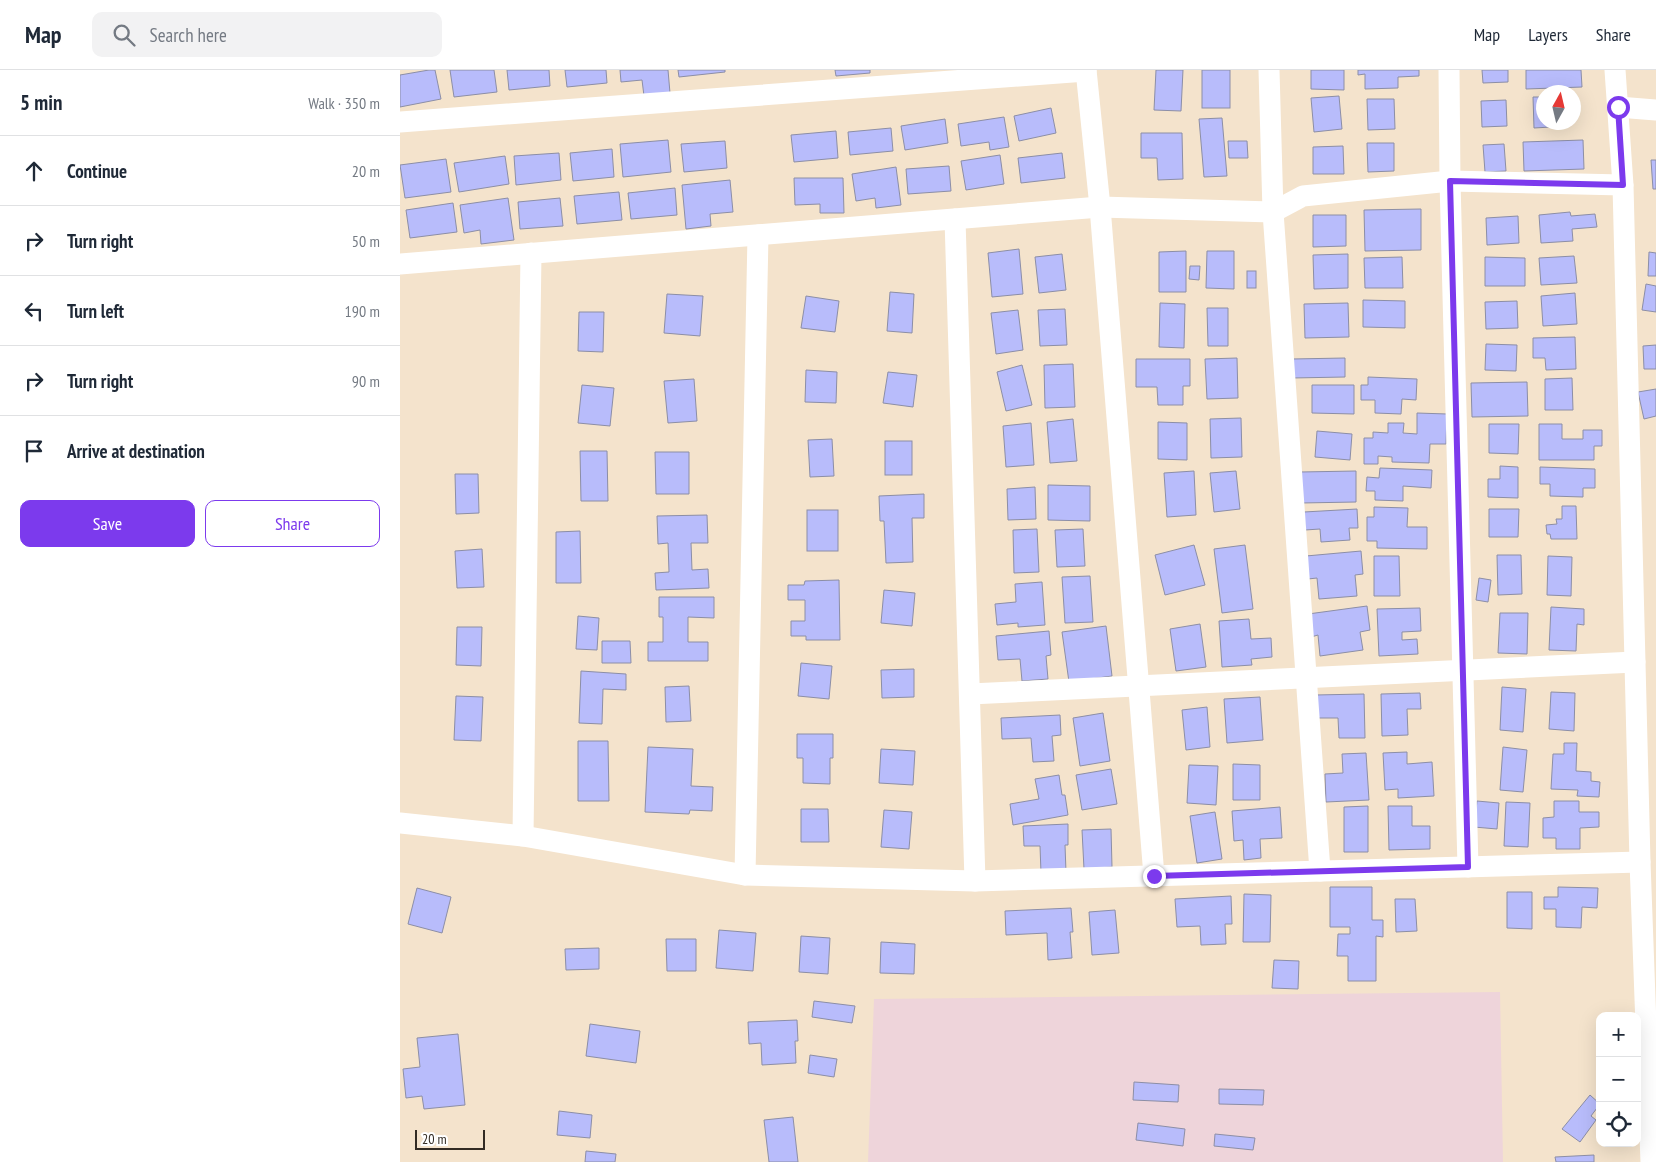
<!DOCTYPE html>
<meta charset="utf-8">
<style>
body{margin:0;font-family:"PT Sans Narrow",sans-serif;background:#f2f2f3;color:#1f2937}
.controls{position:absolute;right:15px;bottom:15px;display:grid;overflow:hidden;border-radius:10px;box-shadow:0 5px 20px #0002}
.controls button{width:45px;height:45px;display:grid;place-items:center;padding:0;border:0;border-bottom:1px solid #e0e1e3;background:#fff;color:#1f2937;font:25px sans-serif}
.compass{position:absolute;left:1136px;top:15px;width:45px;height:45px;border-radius:50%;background:#fff;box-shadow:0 5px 20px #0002;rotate:8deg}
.scale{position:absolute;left:15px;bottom:12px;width:70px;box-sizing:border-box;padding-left:5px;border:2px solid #322b23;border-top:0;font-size:14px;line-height:18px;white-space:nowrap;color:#322b23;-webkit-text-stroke:4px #fff;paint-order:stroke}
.stop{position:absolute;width:15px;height:15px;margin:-11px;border:4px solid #7c3aed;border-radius:50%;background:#fff}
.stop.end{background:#7c3aed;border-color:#fff;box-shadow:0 1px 5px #0008}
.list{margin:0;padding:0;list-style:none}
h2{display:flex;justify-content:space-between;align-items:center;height:65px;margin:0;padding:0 20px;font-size:21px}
h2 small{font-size:16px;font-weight:400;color:#747a83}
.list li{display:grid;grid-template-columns:32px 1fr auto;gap:15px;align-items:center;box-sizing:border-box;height:70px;padding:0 20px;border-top:1px solid #e0e1e3}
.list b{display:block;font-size:19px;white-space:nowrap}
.list em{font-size:16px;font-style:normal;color:#747a83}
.actions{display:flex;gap:10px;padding:15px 20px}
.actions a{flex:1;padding:11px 0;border:1px solid #7c3aed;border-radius:10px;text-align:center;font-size:18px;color:#7c3aed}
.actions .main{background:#7c3aed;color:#fff}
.icon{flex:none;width:28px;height:28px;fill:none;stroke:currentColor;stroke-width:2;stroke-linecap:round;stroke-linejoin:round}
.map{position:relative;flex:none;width:1256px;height:1092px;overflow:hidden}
header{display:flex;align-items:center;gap:30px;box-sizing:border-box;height:70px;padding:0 25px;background:#fff;border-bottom:1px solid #e0e1e3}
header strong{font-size:24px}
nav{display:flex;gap:28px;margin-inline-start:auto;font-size:18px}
.search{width:350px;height:45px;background:#f2f2f3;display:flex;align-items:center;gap:12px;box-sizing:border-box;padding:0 18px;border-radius:10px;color:#747a83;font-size:19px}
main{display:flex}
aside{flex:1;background:#fff}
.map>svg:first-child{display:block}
.education{fill:#eed4da}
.building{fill:#b8bcfb;stroke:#8c8ea6}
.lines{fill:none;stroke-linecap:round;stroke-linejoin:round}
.street{stroke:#fff;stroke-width:21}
.route{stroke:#7c3aed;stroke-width:6}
</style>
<header>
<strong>Map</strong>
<div class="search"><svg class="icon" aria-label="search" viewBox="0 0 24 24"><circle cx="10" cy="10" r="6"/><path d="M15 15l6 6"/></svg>Search here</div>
<nav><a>Map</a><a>Layers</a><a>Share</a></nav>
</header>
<main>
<aside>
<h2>5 min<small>Walk · 350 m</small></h2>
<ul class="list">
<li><svg class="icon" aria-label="ahead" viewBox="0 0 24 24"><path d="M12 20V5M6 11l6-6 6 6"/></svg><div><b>Continue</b></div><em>20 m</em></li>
<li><svg class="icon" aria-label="right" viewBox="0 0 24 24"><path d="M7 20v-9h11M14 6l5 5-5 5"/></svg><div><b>Turn right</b></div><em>50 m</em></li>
<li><svg class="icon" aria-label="left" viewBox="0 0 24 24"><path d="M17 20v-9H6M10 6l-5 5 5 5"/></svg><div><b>Turn left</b></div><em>190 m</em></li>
<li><svg class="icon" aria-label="right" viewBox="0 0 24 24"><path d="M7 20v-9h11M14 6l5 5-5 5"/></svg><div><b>Turn right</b></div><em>90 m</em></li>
<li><svg class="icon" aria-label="arrive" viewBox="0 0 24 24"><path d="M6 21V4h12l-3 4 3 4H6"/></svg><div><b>Arrive at destination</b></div></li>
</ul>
<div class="actions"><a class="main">Save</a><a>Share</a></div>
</aside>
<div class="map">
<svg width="1256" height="1092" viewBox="0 0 1256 1092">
<rect width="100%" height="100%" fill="#f4e3cc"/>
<polygon class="education" points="1100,922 1103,1092 468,1092 474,929"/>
<g class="building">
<polygon points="29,0 35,0 41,29 0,37 0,5"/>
<polygon points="50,0 94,0 97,22 54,27"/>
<polygon points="107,0 149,0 150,16 109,20"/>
<polygon points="165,0 206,0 207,13 167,17"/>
<polygon points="220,0 268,0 270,23 244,26 242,10 221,12"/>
<polygon points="278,0 325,0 325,2 279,7"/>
<polygon points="435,0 470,0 470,3 436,6"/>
<polygon points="756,0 783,0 781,41 754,40"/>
<rect x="802" y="0" width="28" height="38"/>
<polygon points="911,0 944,0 944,20 911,19"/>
<polygon points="958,0 1019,0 1019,6 998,7 998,18 965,19 965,4 958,5"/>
<polygon points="1082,0 1108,0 1108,12 1083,13"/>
<polygon points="1126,0 1181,0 1182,17 1126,19"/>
<polygon points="939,26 942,59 914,62 911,28"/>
<polygon points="1133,27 1144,27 1144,52 1168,52 1168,56 1134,58"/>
<polygon points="967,29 994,29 995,59 968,60"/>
<polygon points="1106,30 1107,56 1082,57 1081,31"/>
<polygon points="651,38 656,63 619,71 614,46"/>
<polygon points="604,47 609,77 590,80 589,72 561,76 558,54"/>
<polygon points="822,48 827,106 804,107 799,49"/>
<polygon points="545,49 548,73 505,80 501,56"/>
<polygon points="491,58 493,81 450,85 448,62"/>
<polygon points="436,61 438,88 394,92 391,65"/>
<polygon points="741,63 782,63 783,109 758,110 757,88 741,88"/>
<polygon points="268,70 271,102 223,107 220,74"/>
<polygon points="1183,70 1184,99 1124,101 1123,72"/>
<polygon points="325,71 327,98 284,102 281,74"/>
<polygon points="828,71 847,71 848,88 829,88"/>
<polygon points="967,73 994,73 994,101 968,102"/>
<polygon points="1104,74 1106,101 1085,102 1083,75"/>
<polygon points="943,76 944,104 913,104 913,77"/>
<polygon points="212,79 214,107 173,111 170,83"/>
<polygon points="159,83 161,110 116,115 114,86"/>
<polygon points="662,83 665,108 621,113 618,88"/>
<polygon points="600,85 604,114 566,120 561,91"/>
<polygon points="105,86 109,114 59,122 54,93"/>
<polygon points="46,89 51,122 5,128 0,95"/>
<polygon points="1251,90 1256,90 1256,119 1253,119"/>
<polygon points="549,96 551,121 508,124 506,99"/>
<polygon points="496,97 501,135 476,138 475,128 456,131 452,104"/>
<polygon points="394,108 443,108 444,143 420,143 420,134 395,135"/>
<polygon points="330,110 333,142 310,144 311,156 286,159 282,115"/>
<polygon points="275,118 277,145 231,149 228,123"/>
<polygon points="219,122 222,150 177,154 174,126"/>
<polygon points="108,128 114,170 81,174 80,160 64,163 60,135"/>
<polygon points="160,128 163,156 120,159 118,132"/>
<polygon points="53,133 57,162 10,168 6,140"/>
<polygon points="1021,139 1021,180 965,181 964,140"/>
<polygon points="1170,142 1171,146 1195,144 1197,157 1172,159 1173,171 1141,173 1139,145"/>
<polygon points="913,145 946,145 946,176 913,177"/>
<polygon points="1118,146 1119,173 1087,175 1086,148"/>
<polygon points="619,179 623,224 592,227 588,183"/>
<polygon points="786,181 786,222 759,222 759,182"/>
<polygon points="807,181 834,181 834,219 806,218"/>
<polygon points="1249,182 1256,183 1256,206 1248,206"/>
<polygon points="662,184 666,220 639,223 635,187"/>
<polygon points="948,184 948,218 914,219 913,185"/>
<polygon points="1174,186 1177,213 1141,215 1139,188"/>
<polygon points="1002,187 1003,218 965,218 964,188"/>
<polygon points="1085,187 1125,188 1125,216 1085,216"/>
<polygon points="790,196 800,196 799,210 789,209"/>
<rect x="847" y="201" width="9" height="17"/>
<polygon points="1246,214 1256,216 1256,242 1242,240"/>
<polygon points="490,222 514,224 512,263 487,261"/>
<polygon points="1175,223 1177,254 1143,256 1141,226"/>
<polygon points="267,224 303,226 300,266 264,263"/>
<polygon points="406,226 439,231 435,262 401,258"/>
<polygon points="963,230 1005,231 1005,258 963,257"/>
<polygon points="1117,231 1118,258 1086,259 1085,232"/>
<polygon points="760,233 785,234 784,278 759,277"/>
<polygon points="948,233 949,267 905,268 904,234"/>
<polygon points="807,238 828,238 828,276 808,276"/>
<polygon points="665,239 667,275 640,276 638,240"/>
<polygon points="618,240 623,280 596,284 591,243"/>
<polygon points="179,242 204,242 203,282 178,281"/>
<polygon points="1175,267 1176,299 1146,300 1145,288 1133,288 1133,268"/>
<polygon points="1086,274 1117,275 1116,301 1085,300"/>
<polygon points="1256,275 1256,299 1244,299 1243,276"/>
<polygon points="837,288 838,328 807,329 805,289"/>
<polygon points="945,288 945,307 892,308 892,289"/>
<polygon points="736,289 790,289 790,316 783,316 783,335 758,335 757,317 736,317"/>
<polygon points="673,294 675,337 645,338 644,295"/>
<polygon points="622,295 632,335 606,341 597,302"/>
<polygon points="406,300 437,302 436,333 405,332"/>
<polygon points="488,302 517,305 513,337 483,333"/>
<polygon points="968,307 1017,309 1016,330 1002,329 1001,344 975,343 975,330 961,330 961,315 968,315"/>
<polygon points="1172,308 1173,340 1145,340 1145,309"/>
<polygon points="294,309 297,351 268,353 264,311"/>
<polygon points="1127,312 1128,346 1072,347 1071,313"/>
<polygon points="182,315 214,318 210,356 178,353"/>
<polygon points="912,315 954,315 954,344 912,343"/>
<polygon points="1256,319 1256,346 1244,349 1238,322"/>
<polygon points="1017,343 1047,344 1046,374 1030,374 1029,393 992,392 992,387 978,386 978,394 964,394 964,368 973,368 973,362 988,363 988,353 1004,353 1003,363 1017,364"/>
<polygon points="841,348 842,387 811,388 810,349"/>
<polygon points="673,349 677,391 650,393 647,352"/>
<polygon points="758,352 787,353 787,390 758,389"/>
<polygon points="631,353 634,395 606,397 603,356"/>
<polygon points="1089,354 1119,354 1118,384 1089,383"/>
<polygon points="1139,354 1162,354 1162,369 1183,369 1183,360 1202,360 1202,376 1194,376 1194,390 1139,390"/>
<polygon points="917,361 952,364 950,390 915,387"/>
<polygon points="432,369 434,406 410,407 408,370"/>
<rect x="485" y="371" width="27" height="34"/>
<polygon points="180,381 207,381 208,431 181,431"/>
<polygon points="255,382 289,382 289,424 256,424"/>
<polygon points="1100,396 1118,397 1118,428 1088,427 1088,409 1100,409"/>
<polygon points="1140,397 1195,399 1195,418 1183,418 1183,427 1150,426 1150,414 1140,414"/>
<polygon points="980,398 1032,400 1031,418 1003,416 1003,431 975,430 975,421 966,421 967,407 979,408"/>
<polygon points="794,401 796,445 767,447 764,403"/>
<polygon points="836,401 840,439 814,442 810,403"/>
<polygon points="956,401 956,432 901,433 900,402"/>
<polygon points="55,404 78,404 79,443 56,444"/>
<polygon points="648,415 690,416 690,451 648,450"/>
<polygon points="635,417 636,449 608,450 607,419"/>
<polygon points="524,424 524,448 512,448 513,492 486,493 484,451 480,451 479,426"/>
<polygon points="1162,436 1176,436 1177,469 1151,469 1150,464 1147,464 1146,455 1157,454 1156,449 1162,449"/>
<polygon points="974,437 1008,438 1007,457 1027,457 1027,479 977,478 977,471 967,471 967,447 974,447"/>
<polygon points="957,439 958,458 949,458 950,470 921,472 920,459 905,460 904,442"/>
<polygon points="1089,439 1119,439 1118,467 1089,467"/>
<rect x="407" y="440" width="31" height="41"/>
<polygon points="307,445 308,473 291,473 292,500 308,499 309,518 256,520 255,503 269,502 268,473 258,474 257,446"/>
<polygon points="637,459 639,502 614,503 613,460"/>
<polygon points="683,459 685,496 657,497 655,460"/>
<polygon points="180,461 181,513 156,513 156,462"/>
<polygon points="794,475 805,515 765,525 755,485"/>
<polygon points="845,475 853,539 822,543 814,479"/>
<polygon points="82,479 84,517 57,518 55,481"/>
<polygon points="961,481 963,504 955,505 957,526 919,529 917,508 908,509 906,486"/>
<polygon points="1097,485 1121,485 1122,524 1098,525"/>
<polygon points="974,486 999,486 1000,526 974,526"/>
<polygon points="1148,486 1172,487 1171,526 1147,525"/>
<polygon points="690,506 693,552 665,553 662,507"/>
<polygon points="1079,508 1091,510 1088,532 1076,530"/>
<polygon points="439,510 440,570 406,570 406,566 391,566 391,551 405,551 405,530 388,530 388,515 404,515 405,511"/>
<polygon points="642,512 645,555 618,557 618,553 597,555 595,534 616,532 615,514"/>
<polygon points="484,520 515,523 512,556 481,553"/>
<polygon points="259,527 314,527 314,548 288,547 288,572 308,572 308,591 248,591 248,572 263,572 263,547 259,547"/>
<polygon points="967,536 970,560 960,562 963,580 920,586 918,565 911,567 908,544"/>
<polygon points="1151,537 1184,539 1184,555 1177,554 1176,581 1149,580"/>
<polygon points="1020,538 1021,561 1002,562 1002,570 1017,569 1018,584 979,586 977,539"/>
<polygon points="1100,543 1128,543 1127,584 1098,583"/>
<polygon points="178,546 199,548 197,580 176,579"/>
<polygon points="849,549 851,569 871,568 872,587 851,589 852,595 822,597 819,551"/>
<polygon points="800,554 806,597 776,601 770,559"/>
<polygon points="706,556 712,606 669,612 662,562"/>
<polygon points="57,557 82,557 81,596 56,595"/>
<polygon points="649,561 651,585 646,586 648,609 622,611 620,589 598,590 596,566"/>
<polygon points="202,571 230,571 231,593 202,593"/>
<polygon points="401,593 432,596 429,629 398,626"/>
<polygon points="514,599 514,627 482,628 481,600"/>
<polygon points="181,601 226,604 226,620 203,619 202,654 179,653"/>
<polygon points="289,616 291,651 266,652 265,617"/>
<polygon points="1102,617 1126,619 1123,662 1100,660"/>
<polygon points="1151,622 1175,623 1174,661 1149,659"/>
<polygon points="1020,623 1021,639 1007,639 1008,665 982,666 981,624"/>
<polygon points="964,624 965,668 939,668 938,648 915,648 915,625"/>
<polygon points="56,626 83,627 81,671 54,670"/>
<polygon points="860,627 863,670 827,673 824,629"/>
<polygon points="807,637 810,677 786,680 782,640"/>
<polygon points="703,643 710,691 680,696 673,648"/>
<polygon points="660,645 661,665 652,666 654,691 633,692 631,668 602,669 601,648"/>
<polygon points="397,664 433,664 433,688 430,688 430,714 403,713 403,688 397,688"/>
<polygon points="178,671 208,671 209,731 178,731"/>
<polygon points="1164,673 1177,673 1176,701 1191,702 1191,711 1200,712 1199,727 1177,726 1178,720 1151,719 1153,684 1164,684"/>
<polygon points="248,677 293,679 291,716 313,717 312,741 290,740 289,744 245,742"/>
<polygon points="1103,677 1127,680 1123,722 1100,720"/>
<polygon points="481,679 515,681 513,715 479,713"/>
<polygon points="1007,682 1007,694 1032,692 1034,726 998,728 998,719 985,720 983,683"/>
<polygon points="966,683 969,730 926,732 925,704 943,703 942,684"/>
<polygon points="833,694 860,695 860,730 833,730"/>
<polygon points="789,695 818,696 816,735 787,733"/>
<polygon points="711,699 717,734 682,740 676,705"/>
<polygon points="659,705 662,725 665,725 668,745 613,755 610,734 639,729 635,709"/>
<polygon points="1077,731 1099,733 1097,759 1074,757"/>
<polygon points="1154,731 1179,731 1179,742 1199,742 1199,757 1180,758 1180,779 1156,779 1156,768 1143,768 1143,748 1154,747"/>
<polygon points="1106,732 1130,733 1128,777 1104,776"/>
<polygon points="968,736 968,782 944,782 944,737"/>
<polygon points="988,736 1012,736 1012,756 1030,756 1030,779 989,780"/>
<polygon points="880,737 882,768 860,769 861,788 844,790 843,770 834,771 832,741"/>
<polygon points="401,739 428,739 429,772 401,772"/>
<polygon points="484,740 512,742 509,779 481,777"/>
<polygon points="815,742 822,789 797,793 790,746"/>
<polygon points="668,754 668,775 665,775 666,802 641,803 640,776 624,776 623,756"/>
<polygon points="711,759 712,797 684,799 682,760"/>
<polygon points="930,817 972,817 972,850 983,850 983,867 976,866 976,911 948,911 948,886 937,886 938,864 950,864 950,857 930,857"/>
<polygon points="1158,817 1198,818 1197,838 1182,837 1181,858 1156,857 1156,839 1144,839 1144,827 1158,827"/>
<polygon points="17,818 51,827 42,863 8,854"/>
<polygon points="1107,822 1132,822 1132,859 1107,858"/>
<polygon points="844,824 871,825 870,872 843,872"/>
<polygon points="831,826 832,854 825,854 826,874 801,875 800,856 777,857 775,829"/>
<polygon points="995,829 1015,829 1017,861 996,862"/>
<polygon points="671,838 673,862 670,862 672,888 648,890 647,863 606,865 605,841"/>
<polygon points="715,840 719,883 692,885 689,842"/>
<polygon points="319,860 356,863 353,901 316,898"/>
<polygon points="401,866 430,868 428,904 399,902"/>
<polygon points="266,869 296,869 296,901 267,901"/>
<polygon points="481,872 515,874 514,904 480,903"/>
<polygon points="199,878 199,899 166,900 165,879"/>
<polygon points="874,890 899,891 898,919 872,918"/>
<polygon points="414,931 455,936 452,953 412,947"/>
<polygon points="397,950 398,971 395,971 396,993 362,995 361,973 349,974 348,952"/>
<polygon points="190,954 240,961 236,993 186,986"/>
<polygon points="58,964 65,1035 24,1039 22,1026 6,1028 3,999 20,997 17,968"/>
<polygon points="410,985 437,989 434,1007 408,1003"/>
<polygon points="734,1012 779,1015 778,1032 733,1030"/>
<polygon points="819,1019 864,1020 863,1035 819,1034"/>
<polygon points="1190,1025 1200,1034 1191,1046 1196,1050 1180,1072 1162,1059"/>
<polygon points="159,1041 192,1045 190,1068 157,1065"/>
<polygon points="393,1047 398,1092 369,1092 364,1050"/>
<polygon points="738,1053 785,1059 783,1076 736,1070"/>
<polygon points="815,1064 855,1068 853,1080 814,1076"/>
<polygon points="186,1081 216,1084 215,1092 185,1092"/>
<polygon points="1194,1085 1194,1092 1156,1092 1155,1087"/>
</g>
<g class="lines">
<g class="street">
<polyline points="686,0 700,137 754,806"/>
<polyline points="869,0 873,142 920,801"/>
<polyline points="1049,0 1050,111 1068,797"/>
<polyline points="1215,0 1223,115 1240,792 1251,1092"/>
<polyline points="1218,37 1256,40"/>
<polyline points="0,52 686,1"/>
<polyline points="555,149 575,811"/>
<polyline points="0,194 700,137 873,142 903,126 1050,111 1223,115"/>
<polyline points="570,624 1235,592"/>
<polyline points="0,753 123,766 345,805 575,811 1240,792"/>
<polyline points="123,766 131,183"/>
<polyline points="345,805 358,165"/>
</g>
</g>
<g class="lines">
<polyline class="route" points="754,806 1068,797 1050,111 1223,115 1218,37"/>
</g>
</svg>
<div class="controls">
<button>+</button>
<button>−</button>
<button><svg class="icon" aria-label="locate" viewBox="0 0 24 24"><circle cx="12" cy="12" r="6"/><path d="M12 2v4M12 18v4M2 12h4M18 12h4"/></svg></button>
</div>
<svg class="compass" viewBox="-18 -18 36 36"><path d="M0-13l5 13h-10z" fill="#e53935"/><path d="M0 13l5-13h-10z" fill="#747a83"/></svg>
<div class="scale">20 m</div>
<div class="stop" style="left:1218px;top:37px"></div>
<div class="stop end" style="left:754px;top:806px"></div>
</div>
</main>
